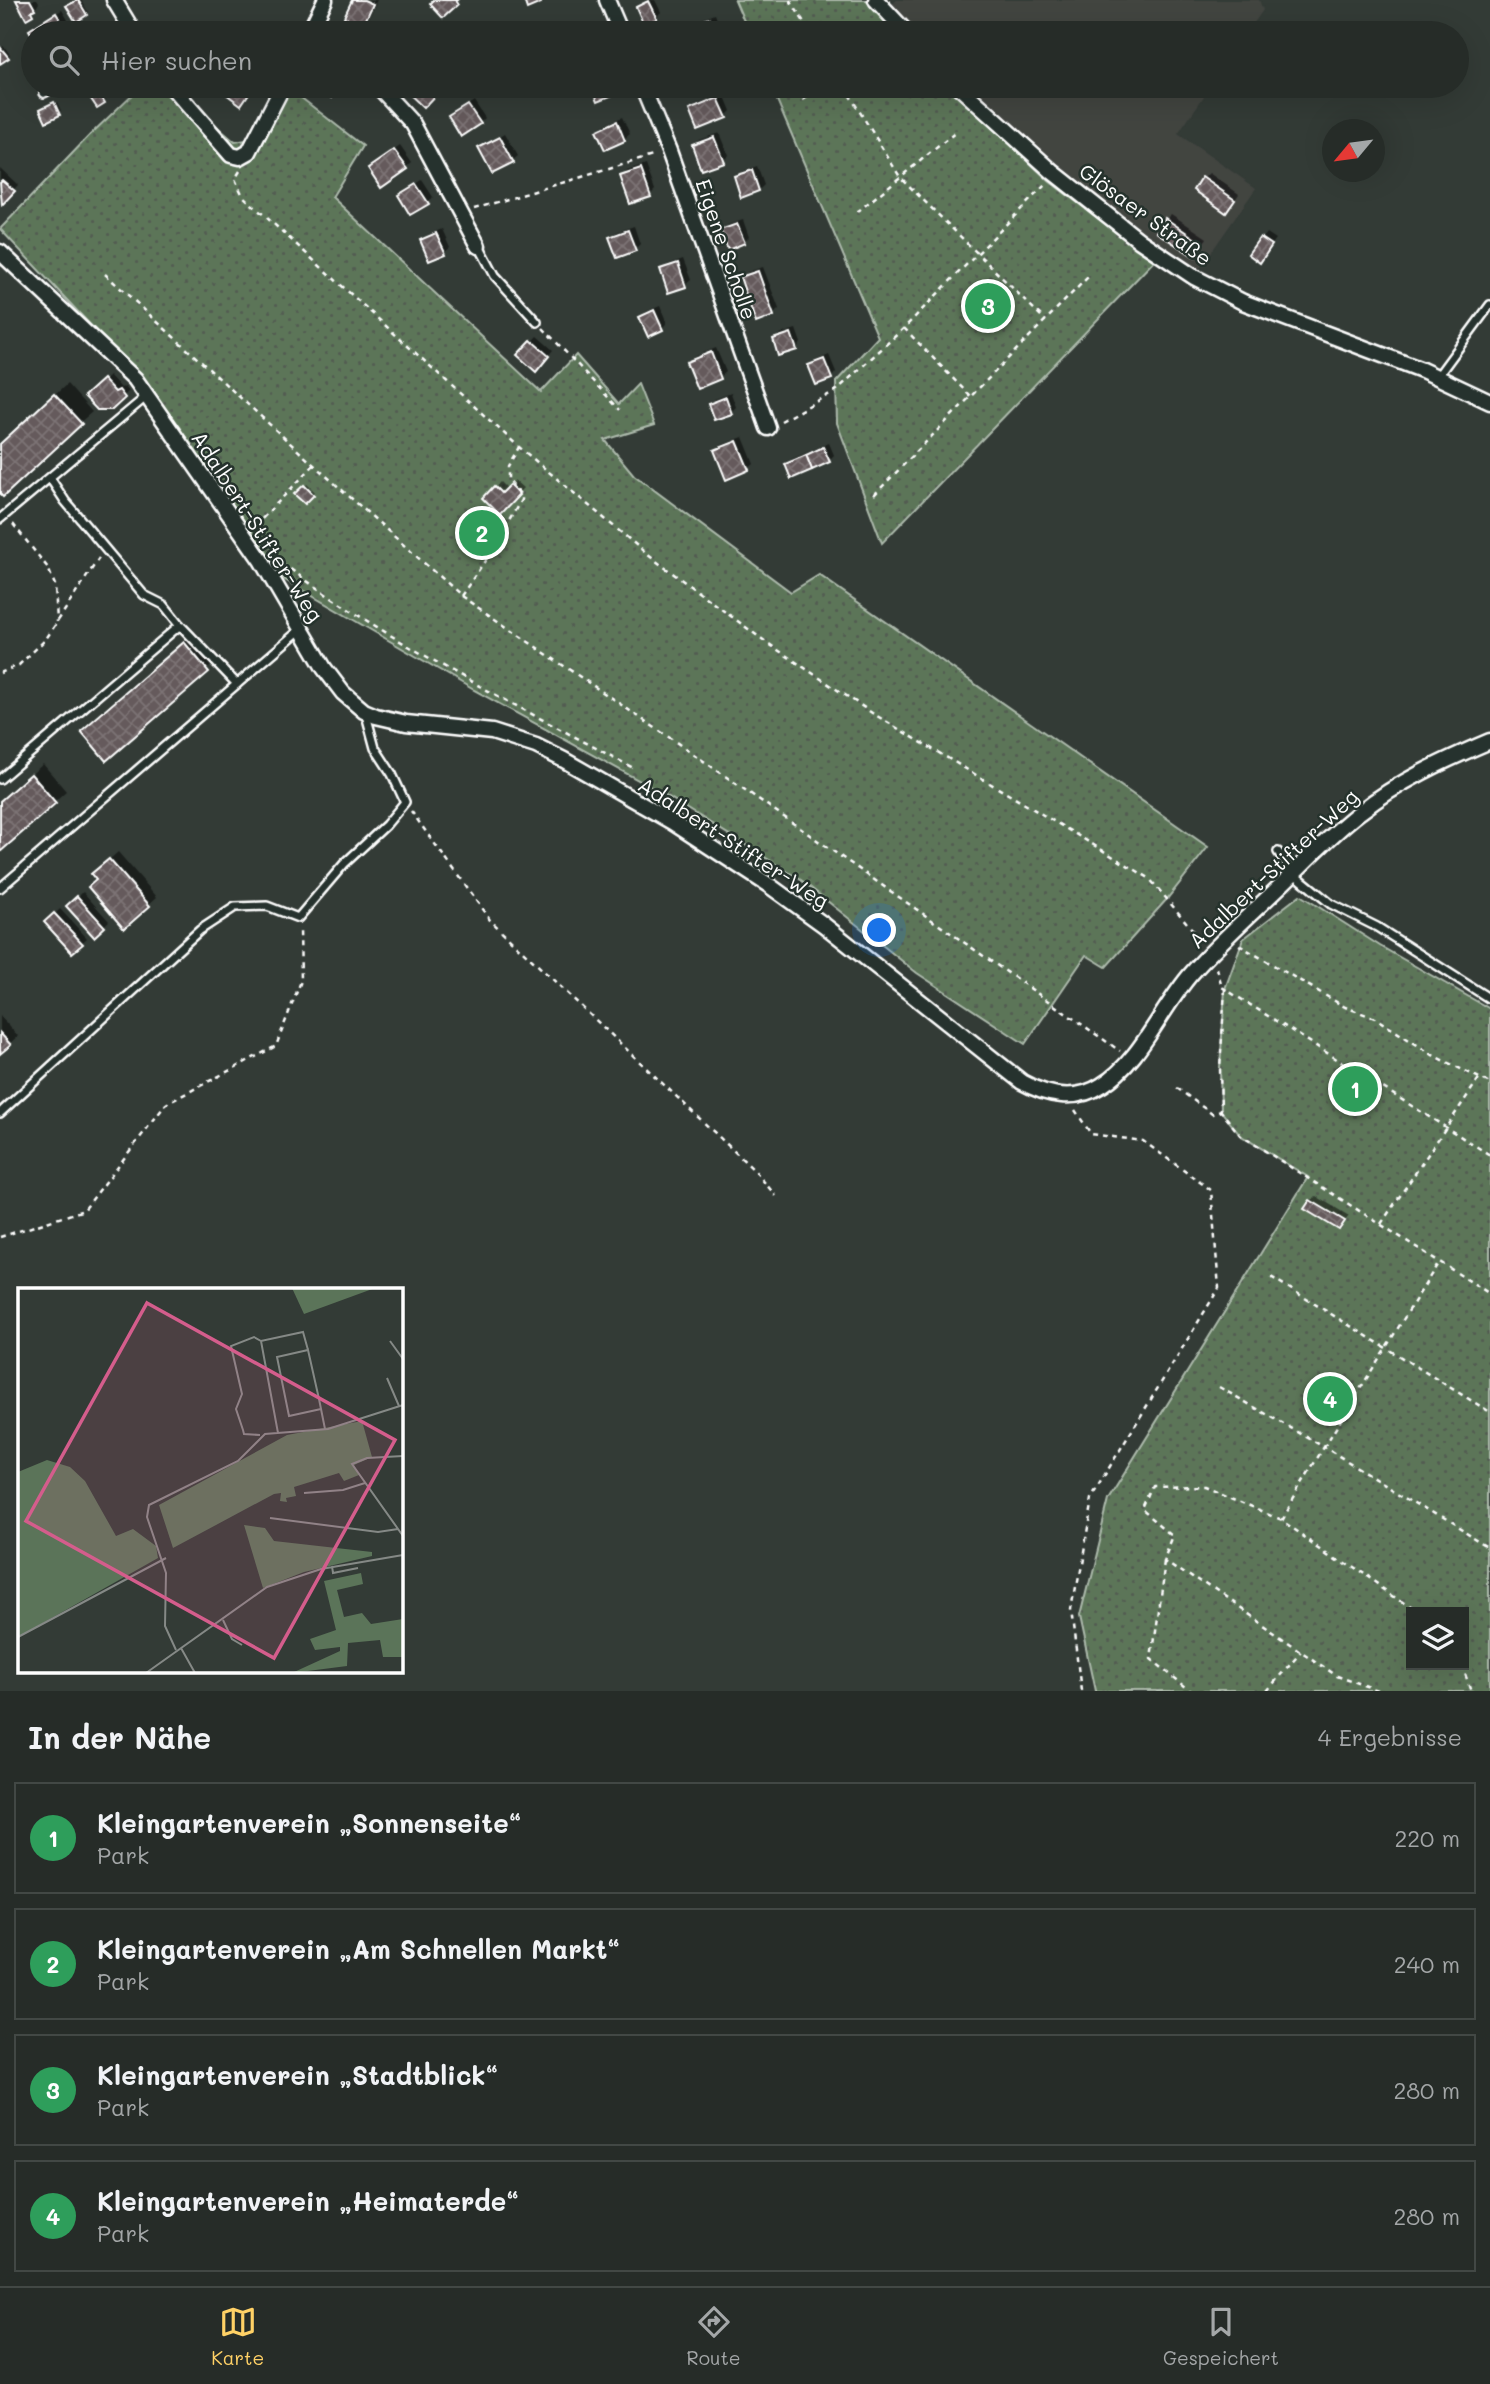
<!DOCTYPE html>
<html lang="de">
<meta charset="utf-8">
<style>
body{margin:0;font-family:Mali,sans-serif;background:#323834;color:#f1f3f6}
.controls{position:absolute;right:21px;bottom:21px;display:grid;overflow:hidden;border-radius:0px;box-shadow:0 7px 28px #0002}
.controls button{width:63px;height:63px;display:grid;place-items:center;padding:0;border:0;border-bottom:2px solid #424845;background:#262c28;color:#f1f3f6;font:35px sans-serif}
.compass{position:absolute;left:1322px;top:119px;width:63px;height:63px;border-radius:50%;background:#262c28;box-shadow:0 7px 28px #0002;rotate:241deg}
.you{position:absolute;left:880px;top:931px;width:24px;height:24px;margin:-18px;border:5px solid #fff;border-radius:50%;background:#1a73e8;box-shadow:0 0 0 10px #1a73e833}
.badge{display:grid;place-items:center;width:46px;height:46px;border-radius:50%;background:#ffd166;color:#fff;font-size:23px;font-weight:700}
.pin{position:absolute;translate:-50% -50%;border:4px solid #fff;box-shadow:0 2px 7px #0006}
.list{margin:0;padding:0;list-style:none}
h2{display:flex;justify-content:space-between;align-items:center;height:91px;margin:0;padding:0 28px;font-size:30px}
h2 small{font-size:23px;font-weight:400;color:#a4a7a8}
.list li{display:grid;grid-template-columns:46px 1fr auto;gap:21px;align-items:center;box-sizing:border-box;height:112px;margin:0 14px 14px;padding:0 14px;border:2px solid #424845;border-radius:0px}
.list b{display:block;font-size:26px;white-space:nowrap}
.list p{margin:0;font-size:23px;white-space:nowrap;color:#a4a7a8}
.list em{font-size:23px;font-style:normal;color:#a4a7a8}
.icon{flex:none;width:38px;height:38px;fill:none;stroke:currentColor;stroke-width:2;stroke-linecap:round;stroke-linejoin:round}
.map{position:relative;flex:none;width:1490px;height:1691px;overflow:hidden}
.search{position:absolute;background:#262c28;box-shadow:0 7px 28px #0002;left:21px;right:21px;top:21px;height:77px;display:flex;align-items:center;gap:18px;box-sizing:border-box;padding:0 24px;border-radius:38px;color:#a4a7a8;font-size:26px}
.sheet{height:595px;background:#262c28}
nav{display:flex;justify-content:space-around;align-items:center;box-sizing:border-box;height:98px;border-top:2px solid #424845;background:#262c28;font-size:19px;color:#a4a7a8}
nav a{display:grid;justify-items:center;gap:4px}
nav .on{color:#ffd166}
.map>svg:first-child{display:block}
.built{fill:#424441}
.grass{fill:url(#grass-dots);stroke:#adbaac;stroke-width:2;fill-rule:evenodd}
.shadow{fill:#0007}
.building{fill:url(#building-cross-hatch);stroke:#fff;stroke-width:2}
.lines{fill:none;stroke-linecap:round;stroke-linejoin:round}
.lane-casing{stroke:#fff;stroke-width:12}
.street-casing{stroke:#fff;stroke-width:19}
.path{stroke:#fff;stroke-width:2.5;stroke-dasharray:5 5;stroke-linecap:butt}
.lane{stroke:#26332d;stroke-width:7}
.street{stroke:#26332d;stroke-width:14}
.labels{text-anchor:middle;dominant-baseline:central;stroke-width:5;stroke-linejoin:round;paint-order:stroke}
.street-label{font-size:21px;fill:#fff;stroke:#26332d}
.inset-road{fill:none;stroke:#858986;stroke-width:2}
.view{fill:#d45d8c;fill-opacity:0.15;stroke:#d45d8c;stroke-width:3.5}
.inset-edge{fill:none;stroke:#fff;stroke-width:3.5}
</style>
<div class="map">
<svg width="1490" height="1691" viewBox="0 0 1490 1691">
<defs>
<pattern id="grass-dots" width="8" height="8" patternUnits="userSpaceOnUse" patternTransform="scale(1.75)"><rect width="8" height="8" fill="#5b7459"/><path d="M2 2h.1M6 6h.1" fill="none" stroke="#525c51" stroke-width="1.8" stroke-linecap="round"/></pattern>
<pattern id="building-cross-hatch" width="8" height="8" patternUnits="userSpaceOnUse" patternTransform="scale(1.75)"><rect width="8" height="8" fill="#655a5c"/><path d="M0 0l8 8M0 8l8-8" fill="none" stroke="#7c7374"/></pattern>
</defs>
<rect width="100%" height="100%" fill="#333b36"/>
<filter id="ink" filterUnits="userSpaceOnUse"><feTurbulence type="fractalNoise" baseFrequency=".0143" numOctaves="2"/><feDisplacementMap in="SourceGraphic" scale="14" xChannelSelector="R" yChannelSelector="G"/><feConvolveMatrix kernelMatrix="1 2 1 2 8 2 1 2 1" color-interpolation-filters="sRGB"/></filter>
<g filter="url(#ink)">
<g class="built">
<polygon points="897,0 1259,0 1263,10 1247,33 917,33 891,5"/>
<polygon points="964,86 1211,86 1178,134 1256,188 1198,271 1139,231 1068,176"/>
</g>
<g class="grass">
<polygon points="735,0 867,0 897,33 749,33"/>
<polygon points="141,86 170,86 235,142 246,140 282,86 286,86 363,146 332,197 541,392 576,355 619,404 638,384 654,425 605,440 634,475 791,592 819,575 1208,847 1167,899 1106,967 1086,955 1025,1044 917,973 801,880 664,794 474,690 285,580 147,385 0,229 89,136"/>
<polygon points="771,86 948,86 1049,181 1154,261 882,543 837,423 836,382 878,337"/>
<path d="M1300 895 1380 946 1490 1009V1691H1095L1079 1617 1108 1500 1308 1177 1240 1135 1221 1111 1220 1068 1225 989 1243 939ZM1411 1612H1464V1665H1411Z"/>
</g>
<g class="shadow">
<polygon points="18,0 37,0 39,3 32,14"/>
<polygon points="77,0 81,0 88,12 86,14 71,4"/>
<polygon points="354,0 377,0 368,19 363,24"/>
<polygon points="647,0 655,0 661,12 656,17 638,7"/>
<polygon points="62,10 68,20 63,25 49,33 33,33 31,30 36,25"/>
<polygon points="715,14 721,30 718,33 698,33 694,25 700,20"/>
<polygon points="4,46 10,55 0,62 0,49"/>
<polygon points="407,86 442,86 423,105 405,88"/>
<polygon points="100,90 106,99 98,106 94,94"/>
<polygon points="724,94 731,111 726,116 691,111 696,105"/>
<polygon points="474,101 485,118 480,123 451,117"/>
<polygon points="57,102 61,111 47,120 44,108"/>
<polygon points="622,117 630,134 624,139 598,131 603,126"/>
<polygon points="505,133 518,156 512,161 481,148"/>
<polygon points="719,133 728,155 723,160 694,145 699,140"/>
<polygon points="400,146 412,163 406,168 370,168"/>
<polygon points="646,165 655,190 650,195 622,177 627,171"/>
<polygon points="757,166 764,185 759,190 736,177 741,172"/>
<polygon points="0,168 18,185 2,202 0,201"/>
<polygon points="1209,173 1239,194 1231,205 1204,178"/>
<polygon points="422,180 433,197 427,202 400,196"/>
<polygon points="1171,214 1207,238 1195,255 1166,219"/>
<polygon points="743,220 749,237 744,242 722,230 728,225"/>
<polygon points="634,226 640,244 635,249 611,238 617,232"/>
<polygon points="442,229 450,247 444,252 422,240 428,235"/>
<polygon points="1267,233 1276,239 1260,260 1251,254"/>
<polygon points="683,259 691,280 685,285 669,291 662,270 667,265"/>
<polygon points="763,267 779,309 773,315 742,277 748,272"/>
<polygon points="660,306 667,323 662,328 641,318 646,312"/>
<polygon points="796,329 801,343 796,348 775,339 780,334"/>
<polygon points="537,336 553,350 541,364 519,355"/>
<polygon points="716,348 726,372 720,377 698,386 688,363 694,357"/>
<polygon points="829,355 836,372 831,378 810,366 815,361"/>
<polygon points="109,375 121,388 125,386 129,391 111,408 87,396"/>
<polygon points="67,384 92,412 0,491 0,445"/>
<polygon points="731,393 736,407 731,412 710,404 715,399"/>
<polygon points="743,437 754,464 748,469 716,451 722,445"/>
<polygon points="829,443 834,455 829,460 787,465 792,459"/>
<polygon points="515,481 523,488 500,512 485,498 500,482 507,489"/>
<polygon points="307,484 315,492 305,502 297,494"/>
<polygon points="196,632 219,659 106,758 94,720"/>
<polygon points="43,764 66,791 0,850 0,802"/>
<polygon points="118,852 157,897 148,905 98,879 102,866"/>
<polygon points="83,892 109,921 94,935 68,906"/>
<polygon points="60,909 87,938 73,951 47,922"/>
<polygon points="0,1016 18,1036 0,1052"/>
<polygon points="1316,1196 1349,1216 1339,1228 1311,1201"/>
</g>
<g class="building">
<polygon points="16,0 30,0 35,9 31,11 33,15 26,19"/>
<polygon points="78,0 87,15 76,22 66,6"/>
<polygon points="352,0 364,0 373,4 363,26 344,17"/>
<polygon points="434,0 457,0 455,2 457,5 443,18 430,4"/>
<polygon points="524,0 540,0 541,3 527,9"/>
<polygon points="648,1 657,19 644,25 636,7"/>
<polygon points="56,13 64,26 53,33 33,33 33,37 29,30"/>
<polygon points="710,18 716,33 696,33 692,24"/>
<polygon points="0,47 9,58 0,64"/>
<polygon points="225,86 254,86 241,105 222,91"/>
<polygon points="315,86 336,86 332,98 313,91"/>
<polygon points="404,86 433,86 439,91 423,108 402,88"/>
<polygon points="592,86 615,86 618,93 598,101"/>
<polygon points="98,91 105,103 97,108 89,96"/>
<polygon points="718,98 727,118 697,130 689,110"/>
<polygon points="54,102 60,115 46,122 40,109"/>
<polygon points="468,105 481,124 461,137 449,117"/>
<polygon points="617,121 625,141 605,150 596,131"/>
<polygon points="500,137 514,163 492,174 478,148"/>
<polygon points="714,137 724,162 701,170 692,145"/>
<polygon points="394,150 408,169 381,188 368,168"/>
<polygon points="641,169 651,197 630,204 620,176"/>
<polygon points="752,170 759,191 741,198 734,176"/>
<polygon points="1202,177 1235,200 1226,213 1194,190"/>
<polygon points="2,180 15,191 2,205 0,182"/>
<polygon points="416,184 429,204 410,215 398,195"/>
<polygon points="1165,218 1203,244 1195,257 1156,232"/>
<polygon points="737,224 745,243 728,250 720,230"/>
<polygon points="628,230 636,251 617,258 609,237"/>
<polygon points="436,233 446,254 429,261 420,240"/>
<polygon points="1260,237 1272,245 1260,263 1248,254"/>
<polygon points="678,263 686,287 668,293 660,269"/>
<polygon points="758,271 774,316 756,323 740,277"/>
<polygon points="654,310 663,330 648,337 639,317"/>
<polygon points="791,333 797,350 778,356 773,339"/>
<polygon points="531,340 549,356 536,372 517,355"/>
<polygon points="711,352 721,379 697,389 686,362"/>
<polygon points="824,359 832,379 816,385 808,365"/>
<polygon points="103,379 115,392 119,390 125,398 112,410 97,410 84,396"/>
<polygon points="54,394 82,424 3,497 0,494 0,444"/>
<polygon points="726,397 732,414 714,420 708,404"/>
<polygon points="737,441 749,470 726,480 714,450"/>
<polygon points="823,447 830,462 812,470 806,455"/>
<polygon points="806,455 812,470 791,479 785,464"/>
<polygon points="304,485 314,495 305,504 294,494"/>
<polygon points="509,485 519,495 500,515 483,498 494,486 501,493"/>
<polygon points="184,642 209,672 106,761 81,731"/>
<polygon points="31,774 56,803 0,852 0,801"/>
<polygon points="109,859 150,906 124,929 88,887 96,880 91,874"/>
<polygon points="77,896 105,927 94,937 66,906"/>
<polygon points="54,913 83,944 72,953 44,922"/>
<polygon points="0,1033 11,1045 0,1054"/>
<polygon points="1310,1200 1345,1221 1339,1230 1304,1209"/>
</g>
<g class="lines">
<defs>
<g id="lane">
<polyline points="44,93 58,86"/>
<polyline points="479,246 495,276 537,322"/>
<polyline points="1437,377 1490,305"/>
<polyline points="0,519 147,396"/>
<polyline points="180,625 237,684"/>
<polyline points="0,779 180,625 164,605 144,595 65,501 50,478"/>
<polyline points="1278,852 1293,873 1331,904 1377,927 1490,999"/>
<polyline points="0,888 301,629"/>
<polyline points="0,1113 200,930 235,907 267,906 298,918 344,864 386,825 405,802 392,774 375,748 365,711"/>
</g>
<g id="street">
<polyline points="114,0 134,33"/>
<polyline points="607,0 621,33"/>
<polyline points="876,0 907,33"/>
<polyline points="309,33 325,0"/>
<polyline points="171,86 231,155 240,157 249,152 283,86"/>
<polyline points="378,86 413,124 478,246"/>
<polyline points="642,86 669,151 768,428"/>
<polyline points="958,86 1053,172 1140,241 1194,277 1243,302 1422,370 1490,402"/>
<path d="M0 252 135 379 261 560 324 668 343 693 364 711 376 716 406 723 492 732 536 746 564 760 672 822 770 886 824 925 1022 1082C1047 1096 1076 1102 1102 1085 1140 1062 1162 1007 1191 974 1218 943 1249 916 1278 888 1305 862 1331 834 1360 812 1399 781 1445 760 1490 741"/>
</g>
</defs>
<use href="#lane" class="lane-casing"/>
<use href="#street" class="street-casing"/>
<g class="path">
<polyline points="790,0 811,33"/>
<polyline points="844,86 900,177 1046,321"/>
<polyline points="803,100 825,86"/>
<polyline points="240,171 235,179 243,196 519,447 648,555 766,642 872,713 1149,878 1203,942"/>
<polyline points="474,209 656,155"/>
<polyline points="857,212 956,132"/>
<polyline points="105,274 314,465 461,596 695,755 1120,1051"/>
<polyline points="543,328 620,410"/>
<polyline points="904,328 970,396"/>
<polyline points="781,421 837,390 904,328 1046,184"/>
<polyline points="874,495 1089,276"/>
<polyline points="13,524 48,568 55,585 57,622"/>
<polyline points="255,526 314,465"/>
<path d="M281 566 289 568C396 647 519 706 635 769"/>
<polyline points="461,596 493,549 521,500 521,495 508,480 508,466 519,447"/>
<polyline points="0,673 19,665 46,639 99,558"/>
<polyline points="411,811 490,920 754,1170 776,1196"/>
<polyline points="1239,945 1345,1007 1375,1018 1436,1057 1490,1083"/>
<polyline points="1217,968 1222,987 1225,989 1490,1155"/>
<polyline points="1225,989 1220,1068 1221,1111 1240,1135 1490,1294"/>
<polyline points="1177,1088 1212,1114 1221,1111"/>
<polyline points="1075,1110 1091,1134 1143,1141 1211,1190 1219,1288 1090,1499 1071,1610 1081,1691"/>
<polyline points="1381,1224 1480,1077"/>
<polyline points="0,1237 84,1210 166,1104 276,1046 301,981 300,928"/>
<polyline points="1271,1277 1490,1412"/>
<polyline points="1219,1387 1324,1447 1439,1262"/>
<polyline points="1281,1518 1324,1447 1490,1548"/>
<polyline points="1165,1559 1151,1659 1191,1691"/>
<polyline points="1464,1644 1468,1648"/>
<polyline points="1462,1665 1471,1691"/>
<polyline points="1267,1691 1301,1651"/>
<polyline points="1379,1691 1337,1676 1165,1559 1175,1535 1145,1510 1155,1487 1204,1486 1281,1518 1417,1612"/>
</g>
<use href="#lane" class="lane"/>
<use href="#street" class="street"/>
</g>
</g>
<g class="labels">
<g class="street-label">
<text transform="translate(1146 214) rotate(36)">Glösaer Straße</text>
<text transform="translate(727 249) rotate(71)">Eigene Scholle</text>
<text transform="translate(258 526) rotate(57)">Adalbert-Stifter-Weg</text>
<text transform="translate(734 842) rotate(33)">Adalbert-Stifter-Weg</text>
<text transform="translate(1273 868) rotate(-43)">Adalbert-Stifter-Weg</text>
</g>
</g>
<g transform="translate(18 1288)">
<rect width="385" height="385" fill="#333b36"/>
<path d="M344 133 354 169 336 177 341 187 326 193 321 185 276 199 278 208 268 210 269 214 262 213 263 205 256 206 155 260 141 217 269 147ZM29 172 52 179 67 193 98 248 115 241 138 258 140 270 0 349V184ZM226 237 247 240 256 253 354 264V268L286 284 245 300ZM343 285 345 296 319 302 326 329 344 325 353 336 385 331V369H365L362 352 330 355 329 378 274 385 322 363V359L297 362 292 351 318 342 306 293Z" fill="#5b7459"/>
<path d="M274 0H357L286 26Z" fill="#5b7459"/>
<path class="inset-road" d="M243 53 260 145M372 53 385 71M369 90 381 118M303 121 271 128 259 69 290 62 301 111 307 141M242 147 226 146 225 142 218 121 224 106 213 58 236 49 243 53 285 44 290 62M385 168 349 170 334 176 385 248M286 205 325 202 347 195M252 230 360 244 380 241M314 278 315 285 340 280M205 332 214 351 224 357M0 349 148 270M163 360 177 385M158 362 147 338 148 285 129 229 131 217 220 173 247 146 310 141 385 117M128 385 249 299 303 281 385 267M328 385H385"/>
<path class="view" d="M129 15 377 152 256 370 8 233Z"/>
<rect width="385" height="385" class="inset-edge"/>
</g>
</svg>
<div class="controls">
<button><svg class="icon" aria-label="layers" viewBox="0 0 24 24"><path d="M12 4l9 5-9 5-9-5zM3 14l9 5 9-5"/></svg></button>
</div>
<svg class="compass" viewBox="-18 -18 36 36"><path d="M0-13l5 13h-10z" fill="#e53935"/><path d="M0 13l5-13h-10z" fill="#a4a7a8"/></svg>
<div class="you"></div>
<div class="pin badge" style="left:1355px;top:1089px;background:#2e9e5b">1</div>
<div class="pin badge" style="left:482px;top:533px;background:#2e9e5b">2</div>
<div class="pin badge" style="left:988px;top:306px;background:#2e9e5b">3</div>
<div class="pin badge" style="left:1330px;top:1399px;background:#2e9e5b">4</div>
<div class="search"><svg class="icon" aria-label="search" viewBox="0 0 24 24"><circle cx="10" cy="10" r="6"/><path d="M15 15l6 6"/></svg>Hier suchen</div>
</div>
<section class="sheet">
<h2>In der Nähe<small>4 Ergebnisse</small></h2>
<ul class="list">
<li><span class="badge" style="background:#2e9e5b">1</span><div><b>Kleingartenverein „Sonnenseite“</b><p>Park</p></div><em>220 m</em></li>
<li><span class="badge" style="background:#2e9e5b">2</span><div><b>Kleingartenverein „Am Schnellen Markt“</b><p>Park</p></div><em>240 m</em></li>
<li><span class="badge" style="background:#2e9e5b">3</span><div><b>Kleingartenverein „Stadtblick“</b><p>Park</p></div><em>280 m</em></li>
<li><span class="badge" style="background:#2e9e5b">4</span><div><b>Kleingartenverein „Heimaterde“</b><p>Park</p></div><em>280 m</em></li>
</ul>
</section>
<nav>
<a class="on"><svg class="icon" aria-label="map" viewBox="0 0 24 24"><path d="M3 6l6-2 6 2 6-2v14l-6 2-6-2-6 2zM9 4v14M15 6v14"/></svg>Karte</a>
<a><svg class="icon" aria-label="directions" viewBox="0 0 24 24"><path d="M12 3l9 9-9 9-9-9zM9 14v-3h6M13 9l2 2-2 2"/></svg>Route</a>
<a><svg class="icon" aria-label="saved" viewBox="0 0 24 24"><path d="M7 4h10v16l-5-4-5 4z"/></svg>Gespeichert</a>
</nav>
